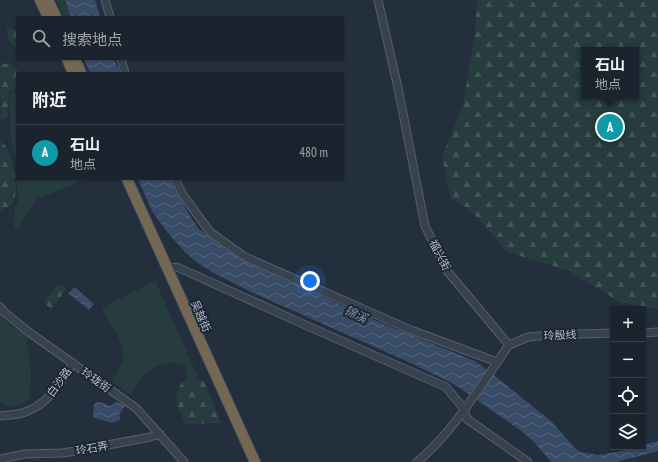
<!DOCTYPE html>
<html lang="zh">
<meta charset="utf-8">
<style>
body{margin:0;font-family:"PT Sans Narrow","Noto Sans SC",sans-serif;background:#242b36;color:#f1f3f6}
.controls{position:absolute;right:12px;bottom:12px;display:grid;overflow:hidden;border-radius:0px;box-shadow:0 1px 3px #0004}
.controls button{width:36px;height:36px;display:grid;place-items:center;padding:0;border:0;border-bottom:1px solid #39404a;background:#1b232e;color:#f1f3f6;font:20px sans-serif}
.you{position:absolute;left:310px;top:281px;width:14px;height:14px;margin:-10px;border:3px solid #fff;border-radius:50%;background:#1a73e8;box-shadow:0 0 0 6px #1a73e833}
.badge{display:grid;place-items:center;width:26px;height:26px;border-radius:50%;background:#8ab4f8;color:#fff;font-size:13px;font-weight:700}
.pin{position:absolute;translate:-50% -50%;border:2px solid #fff;box-shadow:0 1px 4px #0006}
.popup{position:absolute;left:581px;top:47px;width:58px;height:52px;box-sizing:border-box;display:grid;place-content:center;border-radius:0px;background:#1b232e;filter:drop-shadow(0 1px 3px #0005);font-size:13px;white-space:nowrap;color:#a0a4aa}
.popup b{font-size:15px;color:#f1f3f6}
.popup::after{content:'';position:absolute;left:50%;top:100%;margin-left:-8px;border:8px solid transparent;border-top-color:#1b232e}
.list{margin:0;padding:0;list-style:none}
h2{display:flex;justify-content:space-between;align-items:center;height:52px;margin:0;padding:0 16px;font-size:17px}
h2 small{font-size:13px;font-weight:400;color:#a0a4aa}
.list li{display:grid;grid-template-columns:26px 1fr auto;gap:12px;align-items:center;box-sizing:border-box;height:56px;padding:0 16px;border-top:1px solid #39404a}
.list b{display:block;font-size:15px;white-space:nowrap}
.list p{margin:0;font-size:13px;white-space:nowrap;color:#a0a4aa}
.list em{font-size:13px;font-style:normal;color:#a0a4aa}
.icon{flex:none;width:22px;height:22px;fill:none;stroke:currentColor;stroke-width:2;stroke-linecap:round;stroke-linejoin:round}
.map{position:relative;flex:none;width:658px;height:462px;overflow:hidden}
.search{position:absolute;background:#1b232e;box-shadow:0 1px 3px #0004;left:16px;top:16px;width:328px;height:44px;display:flex;align-items:center;gap:10px;box-sizing:border-box;padding:0 14px;border-radius:0px;color:#a0a4aa;font-size:15px}
.panel{position:absolute;background:#1b232e;box-shadow:0 1px 3px #0004;left:16px;top:72px;width:328px;height:108px;border-radius:0px}
.map>svg:first-child{display:block}
.green{fill:#263c3f}
.forest{fill:url(#forest-firs);fill-rule:evenodd}
.water{fill:url(#water-waves)}
.lines{fill:none;stroke-linecap:round;stroke-linejoin:round}
.minor-casing{stroke:#565f6c;stroke-width:9}
.highway-casing{stroke:#434c59;stroke-width:12}
.minor{stroke:#38414e;stroke-width:7}
.highway{stroke:#746855;stroke-width:10}
.labels{text-anchor:middle;dominant-baseline:central;stroke-width:4;stroke-linejoin:round;paint-order:stroke}
.street-label{font-size:11px;fill:#b4bcc9;stroke:#1d2633}
.water-label{font-size:12px;font-style:italic;fill:#7c92b1;stroke:#1d2633}
</style>
<div class="map">
<svg width="658" height="462" viewBox="0 0 658 462">
<defs>
<pattern id="forest-firs" width="22" height="20" patternUnits="userSpaceOnUse"><rect width="22" height="20" fill="#263c3f"/><path d="M5 1l3.5 6h-7zM16 11l3.5 6h-7z" fill="#435659"/></pattern>
<pattern id="water-waves" width="16" height="10" patternUnits="userSpaceOnUse"><rect width="16" height="10" fill="#394c67"/><path d="M0 5q4-4 8 0t8 0" fill="none" stroke="#53647b"/></pattern>
</defs>
<rect width="100%" height="100%" fill="#242f3e"/>
<g class="green">
<polygon points="56,0 65,0 71,17 63,17"/>
<path d="M11 92H17V179H87L37 199 17 229 14 227 15 207 18 201 15 163 17 158C8 137 9 115 11 92Z"/>
<path d="M155 281 199 379 188 377 186 373 187 368C182 363 178 363 172 363 149 365 142 376 131 395L112 382C115 376 119 369 122 362 128 347 109 321 101 308Z"/>
<path d="M0 315 10 325 27 335C26 343 28 347 29 355 32 370 31 385 29 400L10 408 1 403 0 400Z"/>
</g>
<g class="forest">
<path d="M477 0H658V309L620 302 569 271 508 252 469 209 451 199 442 157 463 105 475 32ZM584 50H636V96H584Z"/>
<path d="M7 27 17 31V48C8 44 7 36 7 27Z"/>
<polygon points="0,63 13,65 19,73 17,73 17,90 9,91 8,116 1,120"/>
<path d="M0 141C2 143 5 145 7 148 13 158 21 196 11 205 9 208 3 208 0 211Z"/>
<polygon points="61,285 66,289 51,310 46,304 46,299 57,286"/>
<path d="M188 377 204 381 221 423 185 424C180 411 171 396 181 384 184 381 186 380 188 377Z"/>
</g>
<g class="water">
<polygon points="65,0 95,0 100,17 71,17"/>
<polygon points="84,59 114,59 120,73 90,73"/>
<polygon points="138,179 169,179 190,216 199,229 226,249 265,270 381,323 475,361 495,376 552,422 574,447 580,452 599,455 616,452 636,447 643,447 643,445 658,441 658,451 616,462 551,462 535,443 520,430 454,384 413,364 251,292 212,272 195,261 185,252 167,232 152,211"/>
<polygon points="75,287 94,304 89,310 68,293"/>
<polygon points="97,402 104,403 110,406 117,402 125,406 119,415 121,419 112,423 95,418 93,416 94,404"/>
</g>
<g class="lines">
<defs>
<g id="minor">
<polyline points="105,0 110,17"/>
<path d="M378 0 398 88 425 226 448 272 509 345C482 383 453 433 417 462"/>
<polyline points="121,59 125,73"/>
<polyline points="175,179 183,195 210,232 245,257 411,330 497,362"/>
<polyline points="167,269 177,267 312,328 446,387 464,409 467,419 528,462"/>
<polyline points="0,307 4,312 30,333 136,408 184,462"/>
<polyline points="643,333 658,332"/>
<polyline points="509,345 528,337 550,335 613,333"/>
<path d="M0 416C8 415 18 415 25 412 49 404 60 383 73 363"/>
<polyline points="0,459 25,454 62,453 76,451 150,437 160,434"/>
</g>
<g id="highway">
<polyline points="40,0 48,17"/>
<polyline points="48,0 56,17"/>
<polyline points="67,59 73,73"/>
<polyline points="75,59 81,73"/>
<polyline points="127,179 255,462"/>
</g>
</defs>
<use href="#minor" class="minor-casing"/>
<use href="#highway" class="highway-casing"/>
<use href="#minor" class="minor"/>
<use href="#highway" class="highway"/>
</g>
<g class="labels">
<g class="street-label">
<text transform="translate(440 255) rotate(62)">福兴街</text>
<text transform="translate(201 316) rotate(66)">吴越街</text>
<text transform="translate(560 335) rotate(-3)">玲殷线</text>
<text transform="translate(96 380) rotate(35)">玲珑街</text>
<text transform="translate(59 382) rotate(-54)">白沙路</text>
<text transform="translate(92 448) rotate(-10)">玲石弄</text>
</g>
<g class="water-label">
<text transform="translate(356 314) rotate(25)">锦溪</text>
</g>
</g>
</svg>
<div class="controls">
<button>+</button>
<button>−</button>
<button><svg class="icon" aria-label="locate" viewBox="0 0 24 24"><circle cx="12" cy="12" r="6"/><path d="M12 2v4M12 18v4M2 12h4M18 12h4"/></svg></button>
<button><svg class="icon" aria-label="layers" viewBox="0 0 24 24"><path d="M12 4l9 5-9 5-9-5zM3 14l9 5 9-5"/></svg></button>
</div>
<div class="you"></div>
<div class="pin badge" style="left:610px;top:127px;background:#0f9aa8">A</div>
<div class="popup"><b>石山</b>地点</div>
<div class="search"><svg class="icon" aria-label="search" viewBox="0 0 24 24"><circle cx="10" cy="10" r="6"/><path d="M15 15l6 6"/></svg>搜索地点</div>
<section class="panel">
<h2>附近<small></small></h2>
<ul class="list">
<li><span class="badge" style="background:#0f9aa8">A</span><div><b>石山</b><p>地点</p></div><em>480 m</em></li>
</ul>
</section>
</div>
